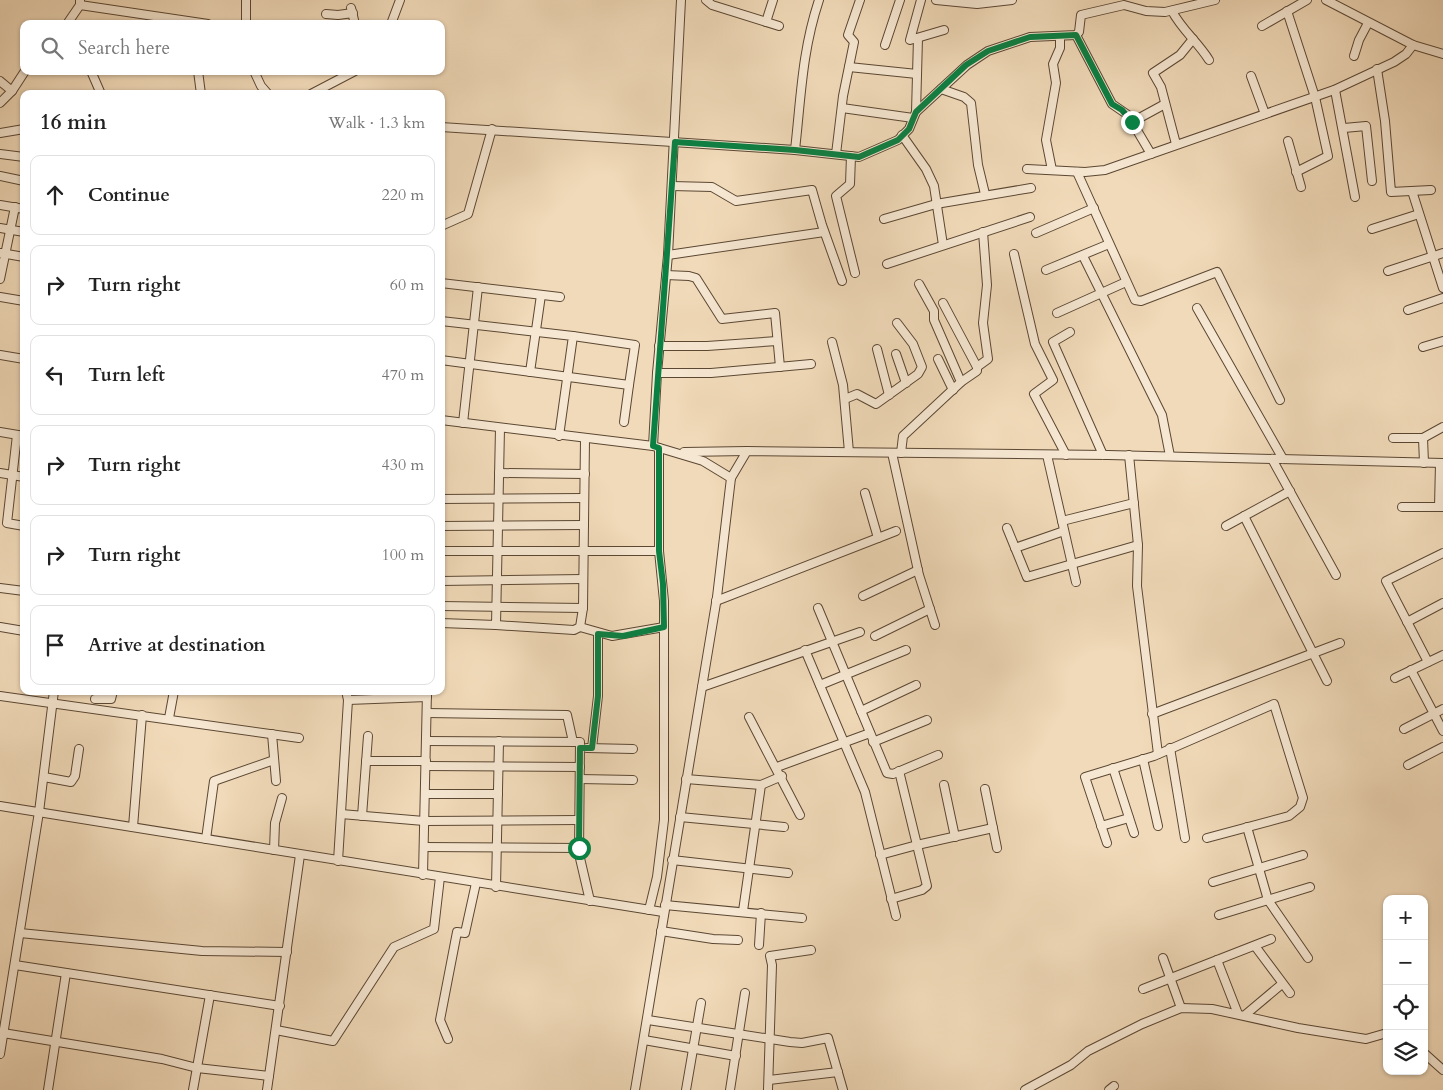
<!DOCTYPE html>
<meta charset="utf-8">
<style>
body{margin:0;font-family:Cardo,serif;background:#f2f2f2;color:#222}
.controls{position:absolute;right:15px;bottom:15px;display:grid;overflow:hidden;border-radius:10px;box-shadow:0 1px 4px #0004}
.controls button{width:45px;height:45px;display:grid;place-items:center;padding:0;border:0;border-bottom:1px solid #e0e0e0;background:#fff;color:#222;font:25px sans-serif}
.stop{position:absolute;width:15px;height:15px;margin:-11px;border:4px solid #0b8043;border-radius:50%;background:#fff}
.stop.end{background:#0b8043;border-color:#fff;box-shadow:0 1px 5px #0008}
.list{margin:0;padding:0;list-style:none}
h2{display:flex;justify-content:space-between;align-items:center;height:65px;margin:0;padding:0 20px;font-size:21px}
h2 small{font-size:16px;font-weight:400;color:#767676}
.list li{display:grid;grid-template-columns:32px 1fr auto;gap:15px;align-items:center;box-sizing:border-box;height:80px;margin:0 10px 10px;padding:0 10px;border:1px solid #e0e0e0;border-radius:10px}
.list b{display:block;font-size:19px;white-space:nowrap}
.list em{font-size:16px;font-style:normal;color:#767676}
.icon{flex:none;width:28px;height:28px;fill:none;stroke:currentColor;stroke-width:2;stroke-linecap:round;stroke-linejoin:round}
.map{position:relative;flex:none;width:1443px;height:1090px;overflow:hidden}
.search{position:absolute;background:#fff;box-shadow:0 1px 4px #0004;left:20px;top:20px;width:425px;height:55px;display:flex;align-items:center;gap:12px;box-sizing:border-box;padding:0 18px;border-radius:10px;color:#767676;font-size:19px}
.panel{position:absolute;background:#fff;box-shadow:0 1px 4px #0004;left:20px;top:90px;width:425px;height:605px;border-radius:10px}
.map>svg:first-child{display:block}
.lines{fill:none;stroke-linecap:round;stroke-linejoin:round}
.minor-casing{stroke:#5b4733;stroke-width:10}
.minor{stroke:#f6e7d2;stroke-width:8}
.route{stroke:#0b8043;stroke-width:6}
</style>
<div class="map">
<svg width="1443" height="1090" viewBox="0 0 1443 1090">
<rect width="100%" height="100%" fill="#f1dab9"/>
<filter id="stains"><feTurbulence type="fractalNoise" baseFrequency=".004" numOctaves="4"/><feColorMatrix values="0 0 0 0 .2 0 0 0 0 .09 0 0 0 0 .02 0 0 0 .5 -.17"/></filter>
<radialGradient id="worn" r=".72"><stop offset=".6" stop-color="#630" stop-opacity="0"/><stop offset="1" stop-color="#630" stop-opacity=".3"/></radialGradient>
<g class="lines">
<defs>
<g id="minor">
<polyline points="706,0 712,5 779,26"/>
<polyline points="921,0 910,40 944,30"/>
<polyline points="936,0 977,4 1012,0"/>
<polyline points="1326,0 1413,45 1443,54"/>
<polyline points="80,5 208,24"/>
<polyline points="351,8 355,24"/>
<path d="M1172 11C1182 30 1198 42 1209 60"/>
<polyline points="1287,11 1315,97 1328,156 1296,172"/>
<polyline points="326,14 338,15 353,13"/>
<polyline points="766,22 773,0"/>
<polyline points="67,24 80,5 80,0"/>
<polyline points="246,24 246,0"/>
<polyline points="391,24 400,0"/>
<polyline points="1262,26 1307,0"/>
<polyline points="1076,35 1112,104 1128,115 1151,154"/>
<polyline points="885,45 900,0"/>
<polyline points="1354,56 1359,40 1368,23"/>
<polyline points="849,67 917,74"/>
<polyline points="1377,69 1385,121 1391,192 1431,190"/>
<polyline points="91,71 101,94"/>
<polyline points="198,71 201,94"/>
<polyline points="254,71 261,86 268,94"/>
<polyline points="1251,76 1265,114"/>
<polyline points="0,81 12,91"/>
<polyline points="941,89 964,97 971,103 978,165 985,194"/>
<polyline points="1335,90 1355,197"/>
<polyline points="311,94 355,71"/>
<polyline points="0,103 12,91 25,71"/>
<polyline points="842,108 913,118"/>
<polyline points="916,112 918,38"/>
<polyline points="1132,122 1165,104"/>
<polyline points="441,127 795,150 859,157 898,140 909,129 916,112 967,65 988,51 1030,37 1076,35 1079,32 1081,15 1124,5 1146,11 1165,12 1215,0"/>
<polyline points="1344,128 1366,126 1372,181"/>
<polyline points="0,133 24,129"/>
<polyline points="902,135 926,169 934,186 943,245"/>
<polyline points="1288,141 1301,187"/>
<polyline points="1176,144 1161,87 1153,73 1180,55 1193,39"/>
<path d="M795 150C801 97 802 51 819 0"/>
<polyline points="0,154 24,157"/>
<polyline points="836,154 843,96 854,42 848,35 860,0"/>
<polyline points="851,156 850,184 836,196 855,273"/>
<polyline points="1027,169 1085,172 1105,170 1334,90 1394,62 1406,54 1413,45"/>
<polyline points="1052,170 1046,140 1056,83 1053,64 1060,48 1060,36"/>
<polyline points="1077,172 1135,300 1141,301 1217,272 1280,400"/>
<polyline points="0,176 24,181"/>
<polyline points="672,186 712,187 736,201 812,190 822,225 842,281"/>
<polyline points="1412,191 1443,288"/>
<polyline points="0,205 24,209"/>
<polyline points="884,219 936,204 1031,188"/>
<polyline points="441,226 468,214 492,129"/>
<polyline points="0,228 24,232"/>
<polyline points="1372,229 1419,214"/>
<polyline points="1036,233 1094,208"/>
<polyline points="1,253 24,257"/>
<polyline points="1014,254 1035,344 1053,380 1034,394 1066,455"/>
<polyline points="668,255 824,232"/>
<polyline points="1083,256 1162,415 1170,456"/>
<polyline points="887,264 1030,217"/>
<polyline points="1046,270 1109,244"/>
<polyline points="1388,271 1443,253"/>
<polyline points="666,275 689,276 696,278 722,319 775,313 780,367"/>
<polyline points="0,279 15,207"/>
<polyline points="441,283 560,297"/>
<polyline points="0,297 24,301"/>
<polyline points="943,303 977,367 977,371 961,382"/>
<polyline points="1197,308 1283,459"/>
<polyline points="1408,310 1443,298"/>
<polyline points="1057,313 1126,282"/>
<polyline points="441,321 573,336 559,436"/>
<polyline points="1070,332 1053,342 1103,455"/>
<polyline points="832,342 843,385 849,452"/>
<polyline points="659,346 707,346 777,341"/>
<polyline points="1423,347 1443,341"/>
<polyline points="877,349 889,395"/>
<polyline points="896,354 906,383"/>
<polyline points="0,355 24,359"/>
<polyline points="938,359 953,390"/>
<polyline points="441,360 629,385 635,345 573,336"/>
<polyline points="977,367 988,359 983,323 987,285 983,232"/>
<polyline points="530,372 541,295"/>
<polyline points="657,373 711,373 811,364"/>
<polyline points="845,399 857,394 876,404 918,374 922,367 913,344 897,323"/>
<polyline points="441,420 653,446 703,461 731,478 717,597 635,1090"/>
<polyline points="624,422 629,385"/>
<polyline points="463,423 478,287"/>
<polyline points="0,432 24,436"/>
<polyline points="17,435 7,523 24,526"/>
<polyline points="1393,438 1423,438 1443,427"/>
<polyline points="1423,438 1424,463"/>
<polyline points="653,446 657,373 668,255 681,0"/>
<polyline points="684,452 747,451"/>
<polyline points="892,453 919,575 935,625"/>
<polyline points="901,453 903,436 961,382 934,320 934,311 919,284"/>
<polyline points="1047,455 1076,582"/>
<polyline points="1129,455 1138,545 1137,586 1158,754"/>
<polyline points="1272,459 1336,575"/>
<polyline points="0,473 24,477"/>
<polyline points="499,473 585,474"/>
<polyline points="731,478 747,451 1108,455 1443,463"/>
<polyline points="865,493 878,538"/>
<polyline points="441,499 584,498"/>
<polyline points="1402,507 1442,507"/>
<polyline points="1439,507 1440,463"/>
<polyline points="1244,516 1327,681"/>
<polyline points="1062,521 1134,503"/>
<polyline points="441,526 584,525"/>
<polyline points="1226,526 1290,491"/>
<polyline points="1007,528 1027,577 1138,545"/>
<polyline points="1015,548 1064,531"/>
<polyline points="441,551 659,551"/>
<polyline points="441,581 583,579"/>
<polyline points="0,588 24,591"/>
<polyline points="863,596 918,570"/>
<polyline points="716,601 896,531"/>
<polyline points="441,606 583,608"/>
<polyline points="818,608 887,773 893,774 938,755"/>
<polyline points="1407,622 1443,603"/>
<polyline points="441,623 496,625 500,428"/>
<polyline points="496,625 574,630 580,627 583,608 585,439"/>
<polyline points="0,627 24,631"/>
<polyline points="580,627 612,636 664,627"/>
<polyline points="875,636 930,609"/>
<polyline points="805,650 865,792 896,916"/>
<polyline points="1428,662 1386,581 1443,553"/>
<polyline points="1411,670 1443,731"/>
<polyline points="1395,678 1443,655"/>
<polyline points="820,685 906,650"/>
<polyline points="702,687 860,632"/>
<polyline points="0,696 299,738"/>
<polyline points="95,699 111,699 113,691"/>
<polyline points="348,700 427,697"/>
<polyline points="861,711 916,685"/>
<polyline points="427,713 567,715 573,742"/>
<polyline points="1152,714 1340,643"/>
<polyline points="749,717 800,815"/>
<polyline points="169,718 174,691"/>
<polyline points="1404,729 1443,709"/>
<polyline points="272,734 276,781"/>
<polyline points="426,741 580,742 579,854 590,901"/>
<polyline points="873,742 927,720"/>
<polyline points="587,748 633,749"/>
<polyline points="592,748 598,696 598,633"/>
<polyline points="1170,748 1185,838"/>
<polyline points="1143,759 1158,826"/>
<polyline points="366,761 426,761"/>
<polyline points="1408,765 1443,747"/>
<polyline points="426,766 580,767"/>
<polyline points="777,767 870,733"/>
<polyline points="1113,768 1134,833"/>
<polyline points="44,777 71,782 75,776 79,749"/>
<polyline points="580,779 633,780"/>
<polyline points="686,779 761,785 782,776"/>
<polyline points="944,785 955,837"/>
<polyline points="985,789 997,848"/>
<polyline points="425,794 498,794"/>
<polyline points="0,806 663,912"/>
<polyline points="341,814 424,821 579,820"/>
<polyline points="362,816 368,736"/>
<polyline points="680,817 784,827"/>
<polyline points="1101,826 1129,818"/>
<polyline points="133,827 142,715"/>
<polyline points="1247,827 1268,900 1308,958"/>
<polyline points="206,839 214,781 274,760"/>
<polyline points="1107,843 1085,777 1154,756 1274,704 1303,798 1300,807 1289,816 1207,838"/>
<polyline points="424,847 579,848"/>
<polyline points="274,850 275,823 282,798"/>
<polyline points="880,855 917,845 993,828"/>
<polyline points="672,860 788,873"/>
<polyline points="338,861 348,700 346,691"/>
<polyline points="423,875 427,691"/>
<polyline points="1213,882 1303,855"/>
<polyline points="496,887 499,741"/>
<polyline points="891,899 922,890 927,886 899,771"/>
<polyline points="665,905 802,918"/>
<polyline points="649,910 657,877 664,820 664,601 659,551 659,448"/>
<polyline points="743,911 761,785"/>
<polyline points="1219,915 1310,887"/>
<polyline points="661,931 713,939 738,940"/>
<polyline points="20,933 202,951 287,952"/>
<polyline points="759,945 761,913"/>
<polyline points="1255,946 1290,993"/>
<polyline points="1163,958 1181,1008"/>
<polyline points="1217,960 1238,1014"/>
<polyline points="15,965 280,1006"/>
<polyline points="1143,989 1271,939"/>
<polyline points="1245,1015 1282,984"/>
<polyline points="648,1020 790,1042 802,1043 828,1038 843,1090"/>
<polyline points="276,1030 333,1041 394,947 434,929 440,877"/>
<polyline points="3,1033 162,1059 197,1068 269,1076"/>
<polyline points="448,1039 440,1020 457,932 465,933 476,883"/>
<polyline points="644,1040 736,1056"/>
<polyline points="1424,1053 1443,1070"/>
<polyline points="0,1054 39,812 54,691"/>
<polyline points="769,1080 838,1072"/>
<polyline points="48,1090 66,973"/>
<polyline points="193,1090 210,995"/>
<polyline points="267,1090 300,855"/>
<polyline points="686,1090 701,1003"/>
<polyline points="730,1090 745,993"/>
<polyline points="768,1090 772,965 770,956 811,950"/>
<polyline points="1025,1090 1071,1065 1088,1051 1142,1024 1181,1008 1212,1009 1298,1028 1366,1039 1387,1033"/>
<polyline points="1109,1090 1114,1086"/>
</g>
</defs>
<use href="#minor" class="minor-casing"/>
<use href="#minor" class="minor"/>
</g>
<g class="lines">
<polyline class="route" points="579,848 580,748 592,748 598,696 598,634 623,636 664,627 663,584 659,551 659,448 653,446 675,142 795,150 859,157 898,140 909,129 916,112 966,65 988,51 1030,37 1076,35 1112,104 1122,110 1132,122"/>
</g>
<rect width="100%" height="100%" filter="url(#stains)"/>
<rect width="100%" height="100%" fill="url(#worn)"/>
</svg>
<div class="controls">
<button>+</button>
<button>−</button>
<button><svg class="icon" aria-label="locate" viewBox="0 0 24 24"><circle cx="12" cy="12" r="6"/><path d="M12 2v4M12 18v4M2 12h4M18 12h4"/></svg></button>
<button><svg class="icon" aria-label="layers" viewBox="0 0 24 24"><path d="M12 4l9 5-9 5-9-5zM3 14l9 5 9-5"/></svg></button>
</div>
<div class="stop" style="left:579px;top:848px"></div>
<div class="stop end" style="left:1132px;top:122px"></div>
<div class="search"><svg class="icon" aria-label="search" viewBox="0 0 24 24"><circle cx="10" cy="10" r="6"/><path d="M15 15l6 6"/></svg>Search here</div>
<section class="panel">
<h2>16 min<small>Walk · 1.3 km</small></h2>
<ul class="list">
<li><svg class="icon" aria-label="ahead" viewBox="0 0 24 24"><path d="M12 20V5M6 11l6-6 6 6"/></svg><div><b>Continue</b></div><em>220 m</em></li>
<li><svg class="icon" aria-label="right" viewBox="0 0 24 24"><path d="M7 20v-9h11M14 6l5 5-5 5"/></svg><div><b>Turn right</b></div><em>60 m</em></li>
<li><svg class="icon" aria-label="left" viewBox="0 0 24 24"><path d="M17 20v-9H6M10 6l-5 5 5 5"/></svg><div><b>Turn left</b></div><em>470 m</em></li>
<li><svg class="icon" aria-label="right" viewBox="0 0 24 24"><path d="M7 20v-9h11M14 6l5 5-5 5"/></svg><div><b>Turn right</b></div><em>430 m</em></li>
<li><svg class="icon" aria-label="right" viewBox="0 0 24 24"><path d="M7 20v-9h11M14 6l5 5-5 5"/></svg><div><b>Turn right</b></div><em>100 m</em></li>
<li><svg class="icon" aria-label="arrive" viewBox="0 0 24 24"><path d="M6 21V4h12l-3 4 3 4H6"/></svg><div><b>Arrive at destination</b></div></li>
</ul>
</section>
</div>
